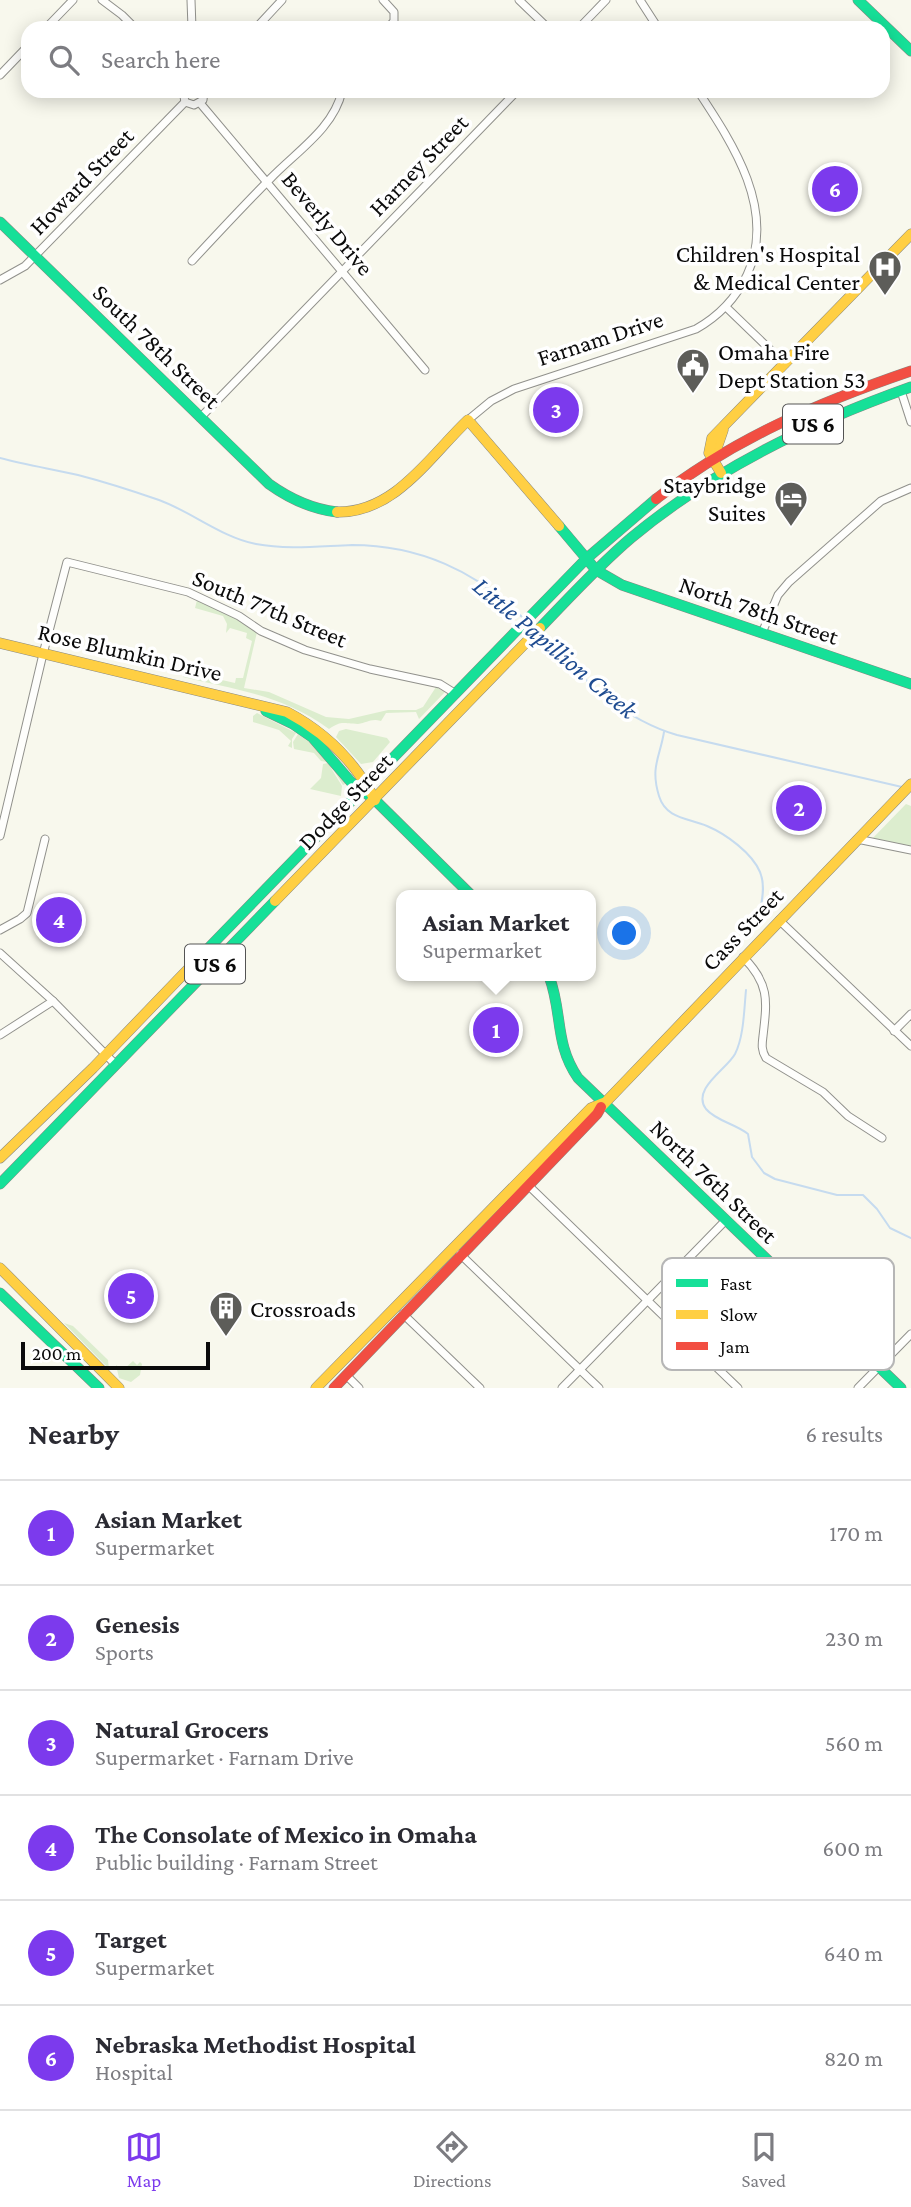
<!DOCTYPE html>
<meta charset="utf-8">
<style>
body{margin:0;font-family:"Crimson Pro",serif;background:#f7f7f7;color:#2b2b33}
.scale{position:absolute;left:21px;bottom:18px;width:189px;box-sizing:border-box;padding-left:7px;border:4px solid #0a0a0a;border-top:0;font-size:19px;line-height:24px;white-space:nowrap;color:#0a0a0a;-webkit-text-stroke:5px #fff;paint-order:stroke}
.you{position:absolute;left:625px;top:934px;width:24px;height:24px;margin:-18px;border:5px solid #fff;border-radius:50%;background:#1a73e8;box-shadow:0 0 0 10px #1a73e833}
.badge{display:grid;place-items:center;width:46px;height:46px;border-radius:50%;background:#7c3aed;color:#fff;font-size:23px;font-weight:700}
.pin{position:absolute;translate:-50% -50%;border:4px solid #fff;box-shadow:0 2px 7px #0006}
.popup{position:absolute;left:396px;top:890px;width:200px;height:91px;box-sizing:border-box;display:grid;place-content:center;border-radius:14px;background:#fff;filter:drop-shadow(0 2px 5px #0005);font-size:23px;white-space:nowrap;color:#7c7c81}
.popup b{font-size:26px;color:#2b2b33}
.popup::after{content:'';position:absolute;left:50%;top:100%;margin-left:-14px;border:14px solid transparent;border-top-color:#fff}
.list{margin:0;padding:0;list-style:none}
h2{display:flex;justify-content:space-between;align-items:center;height:91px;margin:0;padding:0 28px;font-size:30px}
h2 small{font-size:23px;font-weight:400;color:#7c7c81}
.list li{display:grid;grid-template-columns:46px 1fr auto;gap:21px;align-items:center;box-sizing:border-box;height:105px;padding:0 28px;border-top:2px solid #e1e1e2}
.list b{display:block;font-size:26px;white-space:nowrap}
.list p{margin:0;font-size:23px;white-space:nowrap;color:#7c7c81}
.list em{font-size:23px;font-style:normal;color:#7c7c81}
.icon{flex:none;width:38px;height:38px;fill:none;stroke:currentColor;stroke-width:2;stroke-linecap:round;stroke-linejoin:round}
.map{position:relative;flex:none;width:911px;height:1388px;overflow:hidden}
.search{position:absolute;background:#fff;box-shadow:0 4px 18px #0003;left:21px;right:21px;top:21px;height:77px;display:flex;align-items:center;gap:18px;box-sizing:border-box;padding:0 24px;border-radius:21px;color:#7c7c81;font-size:26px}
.sheet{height:721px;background:#fff}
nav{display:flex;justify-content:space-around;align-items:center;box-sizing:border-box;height:98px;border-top:2px solid #e1e1e2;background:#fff;font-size:19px;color:#7c7c81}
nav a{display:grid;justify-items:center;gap:4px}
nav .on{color:#7c3aed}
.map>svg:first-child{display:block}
.green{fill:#dcedce}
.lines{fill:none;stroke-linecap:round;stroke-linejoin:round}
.stream{stroke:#c6dbef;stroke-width:2}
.street-casing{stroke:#91918c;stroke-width:9}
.fast-casing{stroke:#888883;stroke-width:11}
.slow-casing{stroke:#888883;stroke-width:11}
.jam-casing{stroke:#888883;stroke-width:11}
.street{stroke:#fefefc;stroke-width:7}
.fast{stroke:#16e098;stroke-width:10}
.slow{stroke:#ffcf43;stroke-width:10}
.jam{stroke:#f24e42;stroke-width:10}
.labels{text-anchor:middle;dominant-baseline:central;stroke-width:7;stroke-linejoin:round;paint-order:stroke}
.shield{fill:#fff;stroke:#545454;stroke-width:2}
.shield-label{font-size:23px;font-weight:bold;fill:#0a0a0a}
.street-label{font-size:24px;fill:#0a0a0a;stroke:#fff}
.poi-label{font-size:24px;fill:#0a0a0a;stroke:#fff;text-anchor:end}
.water-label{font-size:26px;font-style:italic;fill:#1e4b90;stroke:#fff}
.key{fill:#fff;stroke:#b6b6b6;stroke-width:2}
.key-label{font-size:19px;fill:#0a0a0a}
</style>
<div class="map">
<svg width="911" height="1388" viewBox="0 0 911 1388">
<rect width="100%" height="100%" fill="#f8f8ed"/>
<g class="green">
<path d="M197 600 230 615 257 632 244 688 269 692 326 717 349 719 388 710H416L423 707 436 687 445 692 419 719 416 712 386 713 381 721C371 718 367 723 358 724 342 724 343 720 329 729 282 695 237 690 183 677L187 666V672L235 683 236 678H243L252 641 246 638 247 633 230 628 226 633 227 624 223 616 195 608Z"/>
<path d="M259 712C295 714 326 757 347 783L343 785 329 763 310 742 327 762 321 761 314 753 294 749 293 742 298 734 309 742 286 725Z"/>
<polygon points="257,713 296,733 292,739 292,748 288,746 291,741 279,730 253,722 253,716"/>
<polygon points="346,729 387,738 390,742 373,762 361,764 336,737 339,731"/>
<polygon points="328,763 342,786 341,796 310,789 321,778 323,764"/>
<polygon points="906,804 911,806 911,850 870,841"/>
<polygon points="64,1323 73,1326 108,1360 109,1369"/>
<polygon points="133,1361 137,1365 140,1362 142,1364 140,1375 131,1382 119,1378 116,1365 123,1370"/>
</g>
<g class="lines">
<g class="stream">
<path d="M0 458C26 465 52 469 78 475 105 482 133 491 159 500 192 512 221 537 256 544 287 550 321 546 352 545 418 545 477 571 523 618"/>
<path d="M539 634C581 676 619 718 677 735L902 787"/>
<path d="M664 732C660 757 650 767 659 796 666 819 688 818 707 826 726 834 752 853 760 872 765 884 763 897 760 910"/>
<path d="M746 990C744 1010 744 1036 735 1054 727 1069 691 1089 706 1109 716 1121 736 1124 748 1134L752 1157 764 1173 775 1179 837 1195H863L877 1209 890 1228 911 1238"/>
</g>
<defs>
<g id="street">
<polyline points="102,0 122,15 135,28"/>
<polyline points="191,0 192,28"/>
<polyline points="383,0 394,12 394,21 388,28"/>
<polyline points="519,0 548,28"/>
<polyline points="640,0 658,28"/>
<polyline points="46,28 73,0"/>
<polyline points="256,28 282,0"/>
<polyline points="579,28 606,0"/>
<polyline points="0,75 28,46"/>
<polyline points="183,91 185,102 194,105 203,100 204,91"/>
<polyline points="200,103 425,370"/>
<path d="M192 261C218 233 244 205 271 178 296 152 334 128 342 91"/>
<polyline points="0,280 25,266 185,102"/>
<polyline points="726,307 785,364"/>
<polyline points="901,391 911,422"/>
<polyline points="200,418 517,91"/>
<path d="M468 420 491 401 514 389 696 329C719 316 736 298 747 275 777 210 733 144 698 91"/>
<polyline points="762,633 778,595 789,582 881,501 911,488"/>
<polyline points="0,836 43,654 67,562 188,592 239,616 261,631 305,650 370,669 440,684 456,694"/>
<polyline points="857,839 911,850"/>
<polyline points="779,920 911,1046"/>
<polyline points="0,930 20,919 27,913 45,839"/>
<polyline points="0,953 53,1001 116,1065"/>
<path d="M743 957C770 984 767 1001 763 1036 762 1044 761 1050 766 1058L823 1092 848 1116 882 1138"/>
<polyline points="894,1031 911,1014"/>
<polyline points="0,1035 53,1001"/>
<polyline points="529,1186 738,1388"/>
<polyline points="460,1254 599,1388"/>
<polyline points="403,1314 480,1388"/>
<polyline points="346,1375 359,1388"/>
<polyline points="562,1388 725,1221"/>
<polyline points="858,1388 911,1334"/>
</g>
<g id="fast">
<polyline points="858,0 911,51"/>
<path d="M0 222 269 484C290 499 311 509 337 512"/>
<polyline points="559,526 596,570 622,585 911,684"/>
<path d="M540 628C570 597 598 566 631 538 714 469 810 423 911 387"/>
<polyline points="266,711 293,724 312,737 351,782 375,800 471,895"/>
<polyline points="195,962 586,559 656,499"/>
<path d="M549 976C563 1013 554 1043 578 1078L901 1388"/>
<polyline points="0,1184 275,901"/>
<polyline points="0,1293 99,1388"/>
</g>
<g id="slow">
<polyline points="713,459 723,430"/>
<polyline points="721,473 709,453 712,438 911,234"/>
<path d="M337 512C395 513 430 456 468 420L559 526"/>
<path d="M0 643 287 712C325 732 355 762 375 800"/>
<polyline points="275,901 540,628"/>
<polyline points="601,1107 911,784"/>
<polyline points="0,1158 93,1068 195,962"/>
<polyline points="0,1268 119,1388"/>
<polyline points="316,1388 591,1108 603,1103"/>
</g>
<g id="jam">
<path d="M656 499C733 439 820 402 911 371"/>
<polyline points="334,1388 597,1114 601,1107"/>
</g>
</defs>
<use href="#street" class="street-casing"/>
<use href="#fast" class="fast-casing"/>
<use href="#slow" class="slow-casing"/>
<use href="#jam" class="jam-casing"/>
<use href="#street" class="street"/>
<use href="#fast" class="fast"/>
<use href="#slow" class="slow"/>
<use href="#jam" class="jam"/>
</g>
<defs>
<symbol id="hospital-pin" viewBox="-11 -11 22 30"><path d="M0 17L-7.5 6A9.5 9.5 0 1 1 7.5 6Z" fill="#5d5d59" stroke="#fff"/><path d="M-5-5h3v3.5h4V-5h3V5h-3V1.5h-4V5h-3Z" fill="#fff"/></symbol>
<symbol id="civic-pin" viewBox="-11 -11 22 30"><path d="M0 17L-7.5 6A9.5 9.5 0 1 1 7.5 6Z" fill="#5d5d59" stroke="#fff"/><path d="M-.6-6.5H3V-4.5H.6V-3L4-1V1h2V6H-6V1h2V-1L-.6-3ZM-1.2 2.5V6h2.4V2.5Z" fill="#fff"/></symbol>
<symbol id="hotel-pin" viewBox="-11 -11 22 30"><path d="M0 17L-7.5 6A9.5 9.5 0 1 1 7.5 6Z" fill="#5d5d59" stroke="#fff"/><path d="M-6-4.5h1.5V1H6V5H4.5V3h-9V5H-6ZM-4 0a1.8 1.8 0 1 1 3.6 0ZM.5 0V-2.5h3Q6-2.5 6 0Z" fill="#fff"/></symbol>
<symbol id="building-pin" viewBox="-11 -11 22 30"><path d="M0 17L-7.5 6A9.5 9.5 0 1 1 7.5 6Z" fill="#5d5d59" stroke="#fff"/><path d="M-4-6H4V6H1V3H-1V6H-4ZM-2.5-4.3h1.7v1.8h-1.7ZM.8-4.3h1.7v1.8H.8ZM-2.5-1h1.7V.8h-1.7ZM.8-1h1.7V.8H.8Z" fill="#fff"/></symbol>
</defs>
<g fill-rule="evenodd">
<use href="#hospital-pin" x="866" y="248" width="38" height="52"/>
<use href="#civic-pin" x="674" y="346" width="38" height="52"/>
<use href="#hotel-pin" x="772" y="479" width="38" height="52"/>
<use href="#building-pin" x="207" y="1289" width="38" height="52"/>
</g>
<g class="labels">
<g class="shield">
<rect x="783" y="404.5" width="60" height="39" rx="5"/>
<rect x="185" y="944.5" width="60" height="39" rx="5"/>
</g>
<g class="shield-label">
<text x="813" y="424">US 6</text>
<text x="215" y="964">US 6</text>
</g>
<g class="street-label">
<text transform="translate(418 165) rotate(-46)">Harney Street</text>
<text transform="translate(81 181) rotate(-46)">Howard Street</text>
<text transform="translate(328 223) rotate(50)">Beverly Drive</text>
<text transform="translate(600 338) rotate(-18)">Farnam Drive</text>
<text transform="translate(157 346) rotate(44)">South 78th Street</text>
<text transform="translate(270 608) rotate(23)">South 77th Street</text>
<text transform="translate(759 610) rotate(19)">North 78th Street</text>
<text transform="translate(130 652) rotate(13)">Rose Blumkin Drive</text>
<text transform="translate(345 801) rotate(-46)">Dodge Street</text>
<text transform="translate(742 929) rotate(-46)">Cass Street</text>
<text transform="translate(714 1181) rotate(44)">North 76th Street</text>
</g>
<g class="poi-label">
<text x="860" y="253">Children's Hospital<tspan x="860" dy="28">&amp; Medical Center</tspan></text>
<text x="718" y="351" text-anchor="start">Omaha Fire<tspan x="718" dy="28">Dept Station 53</tspan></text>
<text x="766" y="484">Staybridge<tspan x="766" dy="28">Suites</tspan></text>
<text x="250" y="1308" text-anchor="start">Crossroads</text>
</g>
<g class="water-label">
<text transform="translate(555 648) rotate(40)">Little Papillion Creek</text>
</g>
</g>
<rect x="662" y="1258" width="232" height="112" rx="10" class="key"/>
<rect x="676" y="1279" width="32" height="8" fill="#16e098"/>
<rect x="676" y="1310" width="32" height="9" fill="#ffcf43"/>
<rect x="676" y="1342" width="32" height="8" fill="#f24e42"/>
<g class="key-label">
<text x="720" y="1290">Fast</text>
<text x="720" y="1321">Slow</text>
<text x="720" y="1353">Jam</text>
</g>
</svg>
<div class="scale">200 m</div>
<div class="you"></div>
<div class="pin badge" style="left:496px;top:1030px">1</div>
<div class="popup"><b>Asian Market</b>Supermarket</div>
<div class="pin badge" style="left:799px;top:808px">2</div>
<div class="pin badge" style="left:556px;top:410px">3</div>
<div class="pin badge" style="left:59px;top:920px">4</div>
<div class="pin badge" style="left:131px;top:1296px">5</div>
<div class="pin badge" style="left:835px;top:189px">6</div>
<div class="search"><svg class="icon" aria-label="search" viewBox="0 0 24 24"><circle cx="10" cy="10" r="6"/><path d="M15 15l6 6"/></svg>Search here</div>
</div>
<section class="sheet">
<h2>Nearby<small>6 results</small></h2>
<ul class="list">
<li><span class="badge">1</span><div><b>Asian Market</b><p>Supermarket</p></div><em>170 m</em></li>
<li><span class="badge">2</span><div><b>Genesis</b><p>Sports</p></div><em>230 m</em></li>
<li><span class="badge">3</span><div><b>Natural Grocers</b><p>Supermarket · Farnam Drive</p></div><em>560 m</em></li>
<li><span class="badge">4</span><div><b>The Consolate of Mexico in Omaha</b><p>Public building · Farnam Street</p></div><em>600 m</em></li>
<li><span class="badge">5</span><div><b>Target</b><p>Supermarket</p></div><em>640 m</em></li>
<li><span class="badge">6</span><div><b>Nebraska Methodist Hospital</b><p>Hospital</p></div><em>820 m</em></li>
</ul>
</section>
<nav>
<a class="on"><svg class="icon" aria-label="map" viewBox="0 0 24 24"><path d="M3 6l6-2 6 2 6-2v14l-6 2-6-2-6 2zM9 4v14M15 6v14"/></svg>Map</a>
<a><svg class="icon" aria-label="directions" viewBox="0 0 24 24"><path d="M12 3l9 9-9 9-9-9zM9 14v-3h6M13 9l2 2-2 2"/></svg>Directions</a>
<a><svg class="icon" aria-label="saved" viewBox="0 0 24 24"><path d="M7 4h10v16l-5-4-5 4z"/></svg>Saved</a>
</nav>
